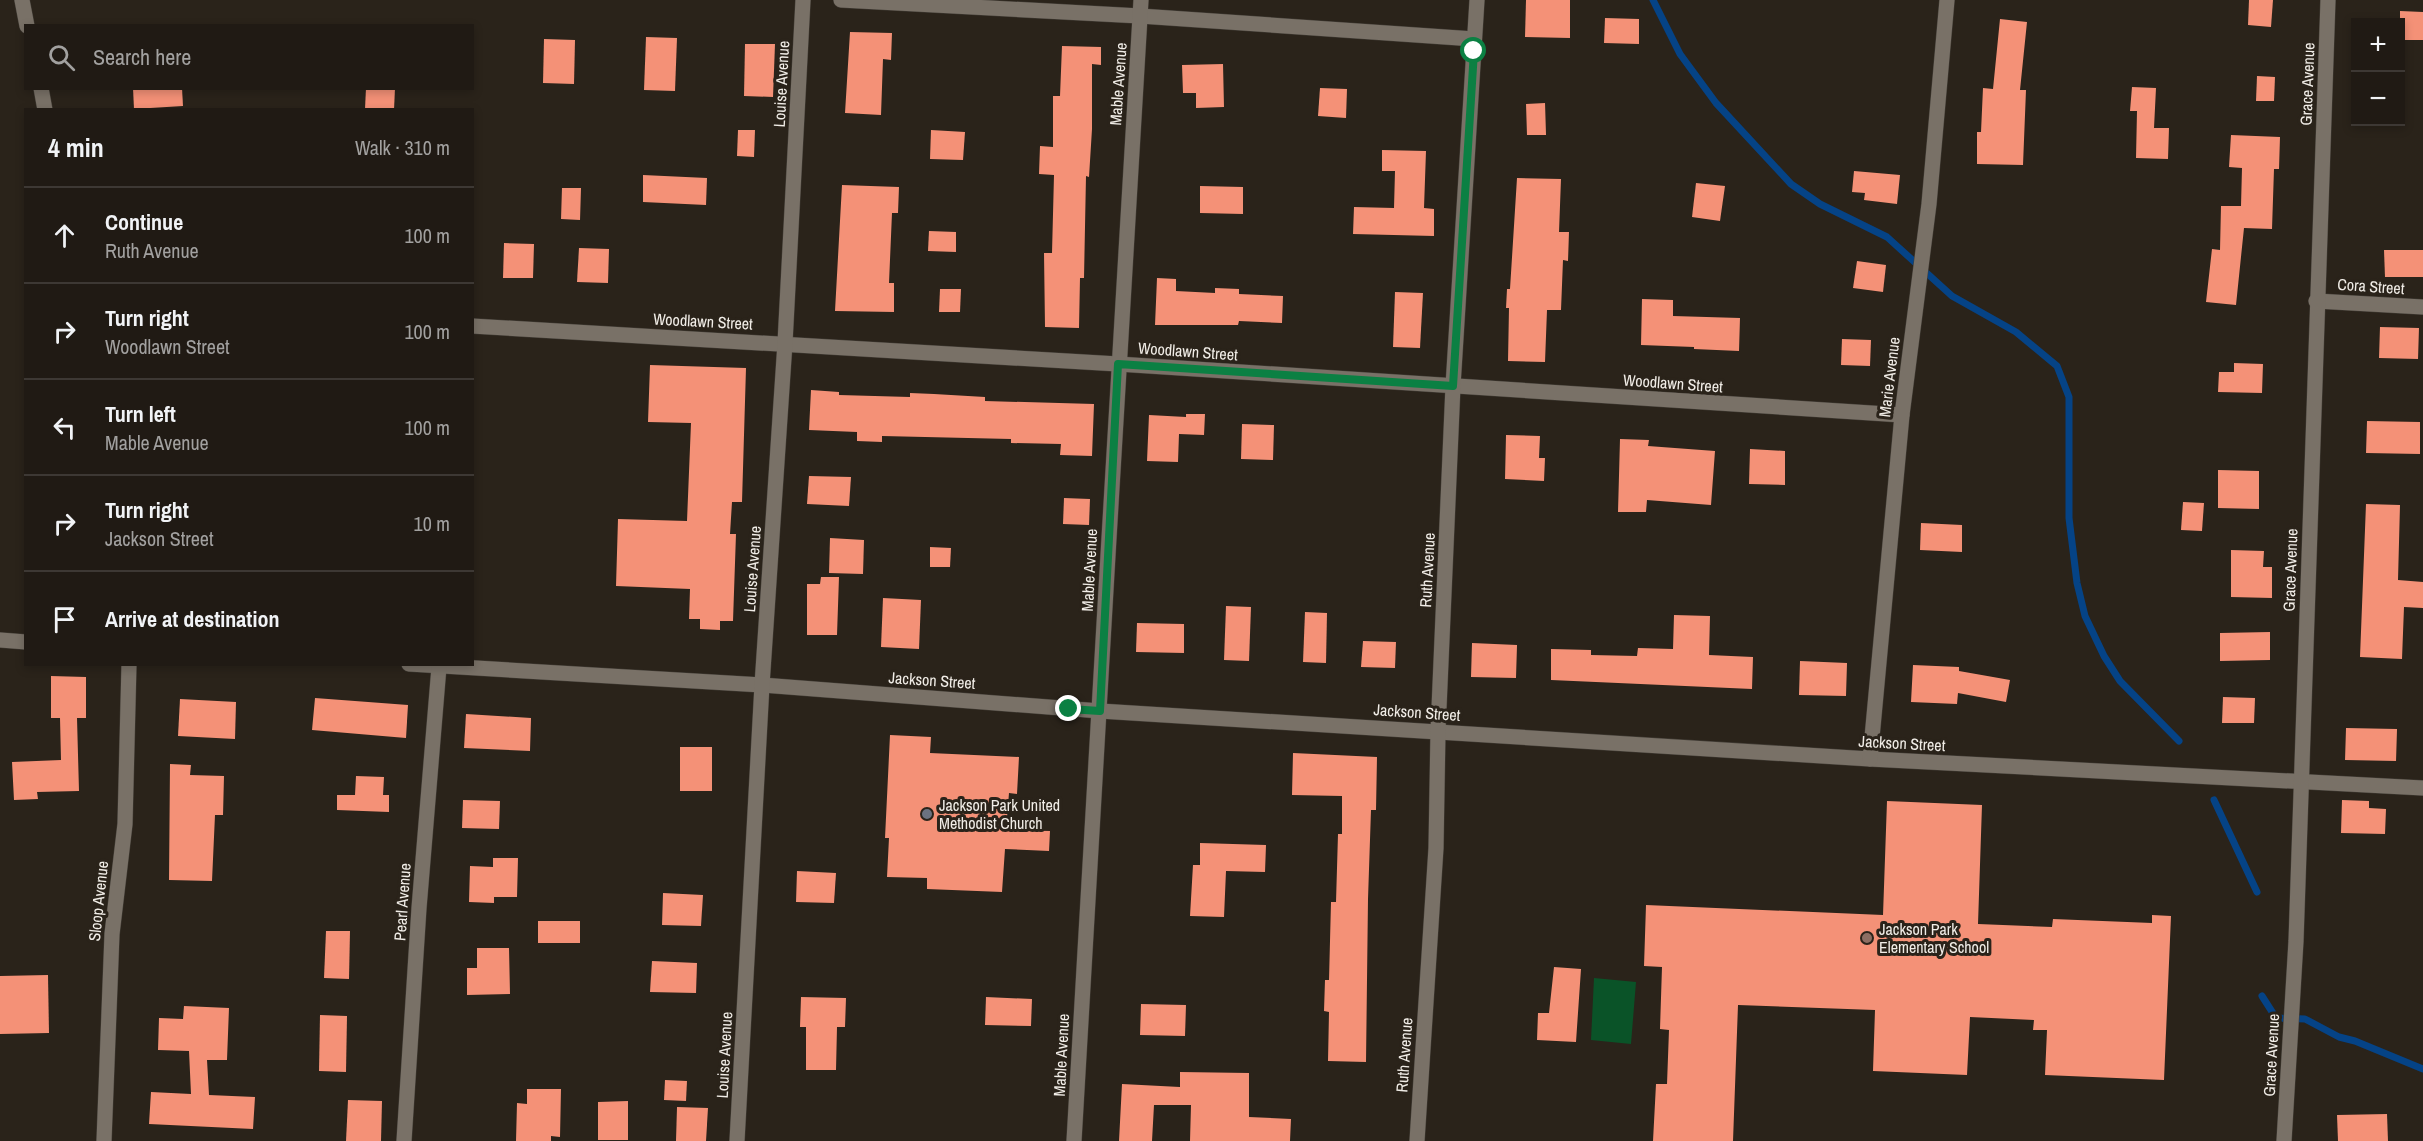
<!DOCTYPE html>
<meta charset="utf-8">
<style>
body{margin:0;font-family:"Archivo Narrow",sans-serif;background:#28231d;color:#f1f3f6}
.controls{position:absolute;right:18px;top:18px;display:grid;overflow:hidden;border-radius:0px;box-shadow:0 3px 9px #0003}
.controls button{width:54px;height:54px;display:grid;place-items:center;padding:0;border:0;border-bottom:2px solid #3d3834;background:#201a14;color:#f1f3f6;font:30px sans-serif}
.stop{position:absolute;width:18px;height:18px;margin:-14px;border:4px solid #0b8043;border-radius:50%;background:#fff}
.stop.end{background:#0b8043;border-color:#fff;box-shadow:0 2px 6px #0008}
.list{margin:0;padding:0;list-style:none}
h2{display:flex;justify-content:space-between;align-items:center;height:78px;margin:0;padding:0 24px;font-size:26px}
h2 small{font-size:20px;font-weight:400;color:#a2a1a0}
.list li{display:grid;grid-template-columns:39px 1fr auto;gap:18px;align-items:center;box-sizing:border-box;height:96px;padding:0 24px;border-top:2px solid #3d3834}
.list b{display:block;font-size:22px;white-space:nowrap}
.list p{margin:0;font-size:20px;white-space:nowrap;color:#a2a1a0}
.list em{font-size:20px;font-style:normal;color:#a2a1a0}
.icon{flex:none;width:33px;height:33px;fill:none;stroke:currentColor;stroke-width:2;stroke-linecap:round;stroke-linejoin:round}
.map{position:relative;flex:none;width:2423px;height:1141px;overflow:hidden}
.search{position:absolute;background:#201a14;box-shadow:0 3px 9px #0003;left:24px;top:24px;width:450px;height:66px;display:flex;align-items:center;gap:15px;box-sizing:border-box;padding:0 21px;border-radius:0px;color:#a2a1a0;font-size:22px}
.panel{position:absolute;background:#201a14;box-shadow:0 3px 9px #0003;left:24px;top:108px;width:450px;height:558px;border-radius:0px}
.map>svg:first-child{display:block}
.green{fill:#0a5328}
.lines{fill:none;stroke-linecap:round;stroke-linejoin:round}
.stream{stroke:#054386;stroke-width:7}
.building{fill:#f49177}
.minor-casing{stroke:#433e37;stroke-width:16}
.minor{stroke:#797167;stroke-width:15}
.route{stroke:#0b8043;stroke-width:8}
.worship-dot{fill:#6b7280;stroke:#2a231a;stroke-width:2}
.education-dot{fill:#8d6e63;stroke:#2a231a;stroke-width:2}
.labels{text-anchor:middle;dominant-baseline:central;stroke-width:6;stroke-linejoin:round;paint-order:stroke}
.street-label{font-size:16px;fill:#f1ede7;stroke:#2a231a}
.poi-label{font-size:16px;fill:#f1ede7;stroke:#2a231a;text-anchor:start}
</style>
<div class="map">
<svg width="2423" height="1141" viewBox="0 0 2423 1141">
<rect width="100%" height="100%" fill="#2a231a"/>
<polygon class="green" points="1594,978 1636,982 1631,1044 1591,1040"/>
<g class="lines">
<g class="stream">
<polyline points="1653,0 1680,54 1716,103 1791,184 1820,204 1887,237 1952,296 2016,332 2057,366 2069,397 2069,518 2077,583 2085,616 2104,656 2120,681 2179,741"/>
<polyline points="2214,800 2257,892"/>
<polyline points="2262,996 2276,1018 2305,1019 2339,1037 2355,1041 2423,1069"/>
</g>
</g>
<g class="building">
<polygon points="1526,0 1570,0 1570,38 1525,37"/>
<polygon points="2249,0 2273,0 2271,27 2248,25"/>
<polygon points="2400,11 2423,12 2423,40 2400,40"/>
<polygon points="1605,18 1639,19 1639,44 1604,43"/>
<polygon points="2000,19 2027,22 2020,90 2026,90 2023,165 1977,164 1977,132 1981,132 1983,88 1993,89"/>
<polygon points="850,32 892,33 891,60 883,59 881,115 845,113"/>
<polygon points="646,37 677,38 675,91 644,90"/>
<polygon points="544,39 575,40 574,84 543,83"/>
<polygon points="745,44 775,44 773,97 744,96"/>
<polygon points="1062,46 1101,47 1101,65 1092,64 1092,129 1089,177 1086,176 1084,278 1080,278 1079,328 1045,327 1044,253 1052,253 1054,175 1039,174 1040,146 1053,147 1053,96 1060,96"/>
<polygon points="1223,64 1224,107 1196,108 1196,93 1183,93 1182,65"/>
<polygon points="2257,76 2275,77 2274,101 2256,101"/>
<polygon points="2132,87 2156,88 2154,128 2169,128 2168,159 2136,158 2137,111 2130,111"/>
<polygon points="133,88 182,88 183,106 134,109"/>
<polygon points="366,88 395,88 394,110 365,109"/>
<polygon points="1320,88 1347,89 1346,118 1318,116"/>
<polygon points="1545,103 1546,135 1527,135 1526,104"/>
<polygon points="738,130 755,130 754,157 737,156"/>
<polygon points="931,130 965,132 963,160 930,159"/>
<polygon points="2231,135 2280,137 2279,169 2274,169 2272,229 2244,228 2236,305 2206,302 2212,249 2220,250 2221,206 2241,206 2242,168 2229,167"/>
<polygon points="1382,150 1426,151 1424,208 1434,209 1434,236 1353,234 1354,207 1394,208 1395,171 1382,171"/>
<polygon points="1854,171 1900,175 1897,204 1864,200 1865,193 1852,192"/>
<polygon points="643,175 707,178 706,205 643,202"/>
<polygon points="1517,178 1561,179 1559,232 1569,232 1568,261 1563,260 1561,310 1547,310 1545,362 1508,361 1509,308 1506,308 1507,289 1510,289"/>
<polygon points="1696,183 1725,186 1720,221 1692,217"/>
<polygon points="842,185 899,187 898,213 892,213 889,283 894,283 894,312 835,311"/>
<polygon points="1200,186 1243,187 1243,214 1200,213"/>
<polygon points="562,188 581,188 580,220 561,219"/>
<polygon points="929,231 956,232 956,252 928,251"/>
<polygon points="504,243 534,244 533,278 503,278"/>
<polygon points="579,248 609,249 608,283 577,282"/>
<polygon points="2384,250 2423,250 2423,277 2385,277"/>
<polygon points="1857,261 1886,265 1883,292 1853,288"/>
<polygon points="1157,278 1176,279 1176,291 1215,293 1215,288 1239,289 1239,294 1283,296 1282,323 1239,321 1238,325 1155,325"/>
<polygon points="940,289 961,289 960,312 939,312"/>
<polygon points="1395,292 1423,293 1420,348 1393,347"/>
<polygon points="1642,299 1673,300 1673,316 1740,318 1739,351 1694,349 1694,347 1641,345"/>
<polygon points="2380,327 2419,328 2418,359 2379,358"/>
<polygon points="1842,339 1871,340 1870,366 1841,365"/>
<polygon points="2234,363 2263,364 2262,393 2218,392 2219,372 2234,372"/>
<polygon points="650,365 746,368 742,502 732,502 730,534 736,534 733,621 720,621 720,630 700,629 700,619 689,619 690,589 616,586 618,519 687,521 691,423 648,422"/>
<polygon points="811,390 839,392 839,395 910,397 910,393 934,394 985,397 985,401 1094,404 1092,456 1060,455 1061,444 1011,443 1011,439 882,436 882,442 857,441 857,432 809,430"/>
<polygon points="1186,414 1205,414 1204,435 1179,434 1178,462 1147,461 1149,415 1186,417"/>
<polygon points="2367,421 2420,422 2420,454 2366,453"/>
<polygon points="1242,424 1274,425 1273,460 1241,459"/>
<polygon points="1506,435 1540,436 1539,458 1545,458 1544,481 1505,479"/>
<polygon points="1620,439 1649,440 1648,446 1715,451 1711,505 1647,500 1646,512 1618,512"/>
<polygon points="1750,449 1785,451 1785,485 1749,484"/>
<polygon points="2218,470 2259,471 2259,509 2218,508"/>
<polygon points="809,476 851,477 849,506 807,504"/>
<polygon points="1064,498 1090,499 1089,525 1063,524"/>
<polygon points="2183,502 2204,503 2202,531 2181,530"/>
<polygon points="2366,504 2400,505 2398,580 2423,582 2423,608 2404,607 2402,659 2360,657"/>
<polygon points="1921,523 1962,525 1962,552 1920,550"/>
<polygon points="830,538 864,540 863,574 829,573"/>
<polygon points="930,547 951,548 950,567 930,567"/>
<polygon points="2231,550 2264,551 2263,567 2272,567 2272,598 2231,597"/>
<polygon points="821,577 839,577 837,635 807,635 807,584 820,584"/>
<polygon points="883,598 921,600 919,649 881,647"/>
<polygon points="1226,606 1251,607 1249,661 1224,660"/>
<polygon points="1305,612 1327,613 1326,663 1303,662"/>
<polygon points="1674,615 1710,616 1709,655 1753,657 1752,689 1551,680 1551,649 1591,650 1591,655 1637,656 1638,648 1673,649"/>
<polygon points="1137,623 1184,624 1184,653 1136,652"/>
<polygon points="2270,632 2270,660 2220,661 2220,633"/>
<polygon points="1363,641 1396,642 1395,668 1361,667"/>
<polygon points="1472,643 1517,645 1516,678 1471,677"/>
<polygon points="1800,661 1847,663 1846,696 1799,695"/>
<polygon points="1913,665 1959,667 1959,671 2010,680 2006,702 1958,693 1957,704 1911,702"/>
<polygon points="51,676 86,677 86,718 77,718 79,791 37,792 38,799 14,800 12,762 61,760 60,718 51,718"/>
<polygon points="2223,697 2255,698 2254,723 2222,723"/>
<polygon points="315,698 408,705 406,738 312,730"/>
<polygon points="180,699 236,702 235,739 178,736"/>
<polygon points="466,714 531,718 530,751 464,748"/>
<polygon points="2346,728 2397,729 2396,761 2345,760"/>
<polygon points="890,735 931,737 930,753 1019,757 1017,794 1009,793 1006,830 1050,831 1049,851 1005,849 1002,892 927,889 927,878 887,877 889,838 885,838"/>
<rect x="680" y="747" width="32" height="44"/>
<polygon points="1293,753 1377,757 1376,810 1371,810 1368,899 1366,1062 1328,1061 1329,1012 1324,1011 1325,980 1329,980 1331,902 1336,902 1338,834 1342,834 1342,796 1292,795"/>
<polygon points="170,764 191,765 190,775 224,776 223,815 215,815 212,881 169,880"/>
<polygon points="356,776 384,777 383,795 389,795 389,812 337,810 337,795 355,795"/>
<polygon points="463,800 500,801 499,829 462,828"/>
<polygon points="2342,800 2369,801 2369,808 2386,809 2385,834 2341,833"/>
<polygon points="1887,801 1982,805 1978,924 2052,927 2053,919 2152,923 2152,915 2171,916 2164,1080 2045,1075 2047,1030 2033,1030 2034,1020 1970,1017 1967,1075 1873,1071 1875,1010 1738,1005 1733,1141 1653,1141 1656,1084 1667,1084 1669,1030 1660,1029 1662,967 1644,966 1646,905 1883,915"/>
<polygon points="1200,843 1266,845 1265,872 1226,871 1224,917 1190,916 1193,865 1200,865"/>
<polygon points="493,858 518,858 517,897 494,897 494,903 469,902 470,866 493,867"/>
<polygon points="797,871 836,873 834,903 796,902"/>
<polygon points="663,893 703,895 701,926 662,925"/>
<rect x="538" y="921" width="42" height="22"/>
<polygon points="326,931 350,931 349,979 324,978"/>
<polygon points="477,948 509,948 510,994 467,995 467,968 477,968"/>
<polygon points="652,961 697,963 696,993 650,992"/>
<polygon points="1554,967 1581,969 1576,1042 1537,1040 1538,1013 1549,1013"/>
<polygon points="48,975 49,1033 0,1034 0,976"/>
<polygon points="801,997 846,998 845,1027 837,1027 836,1070 806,1070 806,1027 800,1027"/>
<polygon points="986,997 1032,999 1031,1026 985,1025"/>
<polygon points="1141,1004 1186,1005 1185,1036 1140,1035"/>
<polygon points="184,1006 229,1008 227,1060 207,1060 209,1095 255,1097 253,1129 149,1124 151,1092 191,1094 189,1051 158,1050 159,1018 183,1019"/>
<polygon points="320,1015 347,1016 346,1072 319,1071"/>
<polygon points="1180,1072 1249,1073 1249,1117 1291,1119 1290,1141 1190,1141 1191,1105 1154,1105 1152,1141 1119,1141 1122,1084 1180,1087"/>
<polygon points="665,1080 687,1081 686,1101 664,1100"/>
<polygon points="527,1089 561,1089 560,1137 551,1136 551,1141 516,1141 517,1103 527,1104"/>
<polygon points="348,1100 382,1101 381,1141 346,1141"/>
<polygon points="628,1101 628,1140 598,1140 598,1102"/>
<polygon points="677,1107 708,1108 706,1141 676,1141"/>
<polygon points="2387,1114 2388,1141 2338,1141 2337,1115"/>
</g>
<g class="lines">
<defs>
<g id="minor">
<polyline points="22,0 27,26"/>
<polyline points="841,0 1140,16 1474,39"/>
<polyline points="41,88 45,110"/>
<polyline points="2316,301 2423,307"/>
<polyline points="472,326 1118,364 1902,415"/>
<polyline points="0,640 26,642"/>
<polyline points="409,664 762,685 1100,711 1870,759 2423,788"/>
<polyline points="1870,759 1902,415 1929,204 1947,0"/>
<polyline points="104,1141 112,934 125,824 129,664"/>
<polyline points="404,1141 419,908 439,667"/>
<polyline points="737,1141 762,685 785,343 803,0"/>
<path d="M1074 1141C1097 761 1117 380 1141 0"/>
<polyline points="1417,1141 1436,848 1438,731 1453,386 1477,0"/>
<polyline points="2284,1141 2296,941 2328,0"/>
</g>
</defs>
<use href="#minor" class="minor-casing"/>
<use href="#minor" class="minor"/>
</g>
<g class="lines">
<polyline class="route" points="1069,709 1100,711 1118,364 1453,386 1474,51"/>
</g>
<circle class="worship-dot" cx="927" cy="814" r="6"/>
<circle class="education-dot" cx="1867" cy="938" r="6"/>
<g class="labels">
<g class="street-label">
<text transform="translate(781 84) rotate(-87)">Louise Avenue</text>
<text transform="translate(1118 84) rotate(-86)">Mable Avenue</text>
<text transform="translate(2307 84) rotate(-88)">Grace Avenue</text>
<text transform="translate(2371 286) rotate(4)">Cora Street</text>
<text transform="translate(703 321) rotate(3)">Woodlawn Street</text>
<text transform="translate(1188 351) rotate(4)">Woodlawn Street</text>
<text transform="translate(1889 377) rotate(-83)">Marie Avenue</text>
<text transform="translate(1673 383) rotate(4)">Woodlawn Street</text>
<text transform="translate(752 569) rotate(-86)">Louise Avenue</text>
<text transform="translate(1089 570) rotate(-87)">Mable Avenue</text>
<text transform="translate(1427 570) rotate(-87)">Ruth Avenue</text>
<text transform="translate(2290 570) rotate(-88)">Grace Avenue</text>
<text transform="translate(932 680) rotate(4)">Jackson Street</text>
<text transform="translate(1417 712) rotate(4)">Jackson Street</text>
<text transform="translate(1902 743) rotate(3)">Jackson Street</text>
<text transform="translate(98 901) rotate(-84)">Sloop Avenue</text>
<text transform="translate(402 902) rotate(-86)">Pearl Avenue</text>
<text transform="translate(724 1055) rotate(-87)">Louise Avenue</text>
<text transform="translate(1061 1055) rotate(-87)">Mable Avenue</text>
<text transform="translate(1404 1055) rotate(-86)">Ruth Avenue</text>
<text transform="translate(2271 1055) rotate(-87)">Grace Avenue</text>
</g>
<g class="poi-label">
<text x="939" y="805">Jackson Park United<tspan x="939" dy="18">Methodist Church</tspan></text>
<text x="1879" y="929">Jackson Park<tspan x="1879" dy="18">Elementary School</tspan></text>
</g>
</g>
</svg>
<div class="controls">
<button>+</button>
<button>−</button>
</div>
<div class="stop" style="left:1474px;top:51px"></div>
<div class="stop end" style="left:1069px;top:709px"></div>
<div class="search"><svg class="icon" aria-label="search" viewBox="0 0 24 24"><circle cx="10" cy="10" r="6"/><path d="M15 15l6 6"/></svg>Search here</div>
<section class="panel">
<h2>4 min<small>Walk · 310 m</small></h2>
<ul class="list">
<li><svg class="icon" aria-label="ahead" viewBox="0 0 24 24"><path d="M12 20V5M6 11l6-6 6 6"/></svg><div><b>Continue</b><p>Ruth Avenue</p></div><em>100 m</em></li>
<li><svg class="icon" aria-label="right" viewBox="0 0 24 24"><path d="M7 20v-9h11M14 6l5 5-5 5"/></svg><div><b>Turn right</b><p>Woodlawn Street</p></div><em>100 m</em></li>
<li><svg class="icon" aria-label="left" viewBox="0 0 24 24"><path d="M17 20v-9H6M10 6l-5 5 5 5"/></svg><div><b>Turn left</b><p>Mable Avenue</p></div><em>100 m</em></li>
<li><svg class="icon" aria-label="right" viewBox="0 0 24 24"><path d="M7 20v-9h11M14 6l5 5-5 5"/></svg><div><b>Turn right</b><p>Jackson Street</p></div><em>10 m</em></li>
<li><svg class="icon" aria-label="arrive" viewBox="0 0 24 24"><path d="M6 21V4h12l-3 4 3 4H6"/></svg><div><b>Arrive at destination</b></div></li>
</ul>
</section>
</div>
